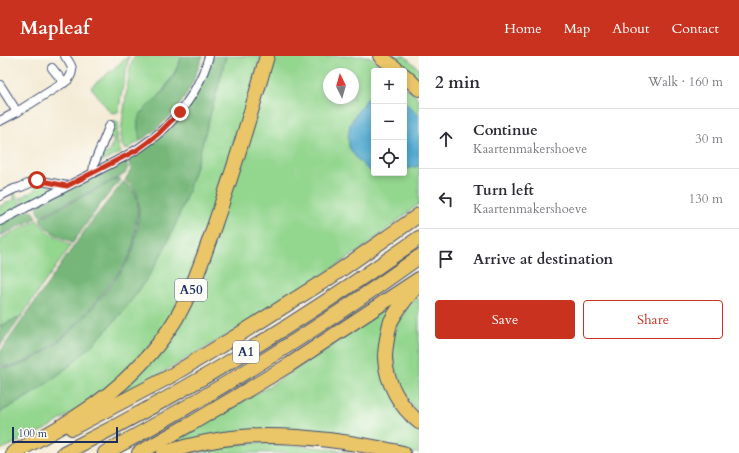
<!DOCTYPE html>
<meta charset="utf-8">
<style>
body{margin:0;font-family:Cardo,serif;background:#f7f7f7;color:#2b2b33}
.controls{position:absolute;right:12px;top:12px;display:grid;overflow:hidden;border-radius:4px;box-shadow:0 2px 6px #0003}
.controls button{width:36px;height:36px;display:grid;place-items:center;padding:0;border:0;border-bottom:1px solid #e1e1e2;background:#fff;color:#2b2b33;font:20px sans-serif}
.compass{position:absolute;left:323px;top:12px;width:36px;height:36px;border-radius:50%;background:#fff;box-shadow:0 2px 6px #0003;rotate:355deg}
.scale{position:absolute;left:12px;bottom:10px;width:106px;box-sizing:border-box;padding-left:4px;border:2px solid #1b2f5e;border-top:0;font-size:11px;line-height:14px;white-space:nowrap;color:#1b2f5e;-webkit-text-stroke:3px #fdfcf7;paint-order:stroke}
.stop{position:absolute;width:12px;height:12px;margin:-9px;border:3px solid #c8321e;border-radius:50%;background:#fff}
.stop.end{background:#c8321e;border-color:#fff;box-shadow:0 1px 4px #0008}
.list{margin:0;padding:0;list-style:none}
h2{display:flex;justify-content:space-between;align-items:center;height:52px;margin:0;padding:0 16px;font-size:17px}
h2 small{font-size:13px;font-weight:400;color:#7c7c81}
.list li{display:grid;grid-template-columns:26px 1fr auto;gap:12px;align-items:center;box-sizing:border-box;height:60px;padding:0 16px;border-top:1px solid #e1e1e2}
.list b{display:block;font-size:15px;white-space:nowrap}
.list p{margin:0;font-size:13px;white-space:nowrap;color:#7c7c81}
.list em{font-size:13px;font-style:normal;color:#7c7c81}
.actions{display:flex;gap:8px;padding:12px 16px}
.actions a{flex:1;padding:9px 0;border:1px solid #c8321e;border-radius:4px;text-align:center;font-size:14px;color:#c8321e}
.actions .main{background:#c8321e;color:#fff}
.icon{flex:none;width:22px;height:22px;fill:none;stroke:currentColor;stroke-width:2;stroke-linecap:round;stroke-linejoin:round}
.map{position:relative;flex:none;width:419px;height:397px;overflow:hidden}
header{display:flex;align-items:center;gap:24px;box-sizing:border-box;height:56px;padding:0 20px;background:#c8321e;color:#fff}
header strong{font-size:19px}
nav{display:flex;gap:22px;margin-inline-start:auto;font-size:14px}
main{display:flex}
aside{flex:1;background:#fff}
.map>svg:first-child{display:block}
.green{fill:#93d68e;stroke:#578276;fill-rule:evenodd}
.forest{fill:#76b779;stroke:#48736c}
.water{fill:#50a7cd;stroke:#366b96}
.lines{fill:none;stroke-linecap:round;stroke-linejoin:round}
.street-casing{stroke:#3c4b70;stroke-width:10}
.highway-casing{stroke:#3c4b70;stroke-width:16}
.street{stroke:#fff;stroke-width:8}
.highway{stroke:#eac669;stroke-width:14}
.route{stroke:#c8321e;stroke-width:5}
.labels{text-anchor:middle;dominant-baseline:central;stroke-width:3;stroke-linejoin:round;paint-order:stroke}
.shield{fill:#fdfcf7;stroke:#5f6c8c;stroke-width:1}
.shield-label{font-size:13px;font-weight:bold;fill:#1b2f5e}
</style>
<header>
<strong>Mapleaf</strong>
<nav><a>Home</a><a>Map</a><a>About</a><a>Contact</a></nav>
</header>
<main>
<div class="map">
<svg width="419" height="397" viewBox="0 0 419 397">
<rect width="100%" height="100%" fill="#fdfcf7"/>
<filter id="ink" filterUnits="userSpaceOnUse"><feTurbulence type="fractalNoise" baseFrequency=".025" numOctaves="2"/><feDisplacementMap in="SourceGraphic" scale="8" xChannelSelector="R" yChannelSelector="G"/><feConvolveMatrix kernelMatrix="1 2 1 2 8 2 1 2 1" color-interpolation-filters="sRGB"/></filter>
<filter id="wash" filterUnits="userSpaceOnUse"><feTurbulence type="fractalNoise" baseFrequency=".012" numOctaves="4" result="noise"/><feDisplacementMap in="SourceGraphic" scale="16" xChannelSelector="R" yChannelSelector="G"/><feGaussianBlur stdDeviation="0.9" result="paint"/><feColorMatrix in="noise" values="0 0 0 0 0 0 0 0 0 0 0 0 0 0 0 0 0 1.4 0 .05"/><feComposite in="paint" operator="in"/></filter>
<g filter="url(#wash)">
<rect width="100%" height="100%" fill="#f4ebd5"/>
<g class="green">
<polygon points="129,0 121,39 119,55 115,57 110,56 91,31"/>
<path d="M134 0H182C172 26 155 45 138 66L140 85 125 94 122 89 121 81 122 68 130 12Z"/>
<path d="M226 0H261L241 72 192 213 180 242 166 269 142 300 96 341 48 372 0 394V356C13 349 27 342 39 333 90 297 134 250 163 195 184 154 196 111 208 67 214 45 221 22 226 0Z"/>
<path d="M270 0H369L389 15H374V42L367 43 349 91C355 101 362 111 374 116V117H404V113L419 110V148L365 191 264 258 103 351 176 265ZM329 18H353V42H329Z"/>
<polygon points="385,0 405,0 419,13 419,28"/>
<polygon points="404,29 419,43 419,60 404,45"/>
<polygon points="113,65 118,66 117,84 121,97 97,108 102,96 108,98 114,84 108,81 112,72"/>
<polygon points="37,126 55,131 56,133 24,150 20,142 36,134 34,128"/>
<polygon points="14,136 22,151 0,162 0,150 15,143 12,137"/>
<polygon points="37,164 48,176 61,183 71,190 36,238 22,260 0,270 0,183"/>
<polygon points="402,241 382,303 419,369 419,397 407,397 296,380 164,397 153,397 266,332 327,293"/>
<polygon points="419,241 419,357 405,340 400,331 393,311 392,297 393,283 397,267 413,244 415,245"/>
<path d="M259 387C293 388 326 392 360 397H188C212 391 235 388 259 387Z"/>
</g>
<g class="forest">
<path d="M182 0H203C198 13 193 27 186 39 175 58 158 73 140 85 139 78 136 68 139 61 144 51 154 46 161 38 170 27 177 14 182 0Z"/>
<path d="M214 0H226C221 22 214 45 208 67 196 111 184 154 163 195 134 250 90 297 39 333 27 342 13 349 0 356V311C13 313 24 308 35 302 66 285 88 257 110 230 119 218 130 205 134 191 136 177 142 152 137 139 135 133 130 129 125 124L131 114 128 103C154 89 182 64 198 37 204 26 209 12 214 0Z"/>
<path d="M124 104 128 111 125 118 41 160C38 156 37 153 38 148Z"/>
<path d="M117 123H121L100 149 72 188C69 185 65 183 61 181 52 176 44 173 40 162Z"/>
<path d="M123 126H125C129 130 134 134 136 140 140 151 136 164 135 176 134 182 134 188 132 194 127 207 117 219 108 230 86 259 63 287 29 304 20 309 10 312 0 309V296L88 170Z"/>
<polygon points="28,154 34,156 36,162 0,180 0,168"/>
<polygon points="22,260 0,290 0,291 0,270"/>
</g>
<g class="water">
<polygon points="374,42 374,116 367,113 357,103 349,91 348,82 350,68 356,58 367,43"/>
<polygon points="404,45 419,60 419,110 404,113"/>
</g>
</g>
<g filter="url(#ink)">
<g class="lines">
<defs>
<g id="street">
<polyline points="52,12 64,27"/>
<polyline points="0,29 17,56"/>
<path d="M0 65 17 56 68 24C75 14 72 10 65 0"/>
<polyline points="93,117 94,108 110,69"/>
<polyline points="0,140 14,133 21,131 37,124 67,130"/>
<path d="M0 165 124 101C165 79 196 45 209 0"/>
</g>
<g id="highway">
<polyline points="380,0 399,15"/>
<polyline points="404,19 419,33"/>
<path d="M417 230C407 241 398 252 391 265 389 270 388 277 387 283 386 289 385 295 385 302 386 326 400 351 419 366"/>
<polyline points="72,372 167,322 235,281 332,220 419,159"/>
<path d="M13 397C55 375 103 348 135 314 155 294 173 271 185 246 200 215 210 182 221 150 238 100 253 50 267 0"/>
<path d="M64 397C188 335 306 262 419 182"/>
<path d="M105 397C213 338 319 273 419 201"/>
<polyline points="139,397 194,366 289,309 419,223"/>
<path d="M164 397C189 389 215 383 241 381 293 377 353 386 403 397"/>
</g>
</defs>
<use href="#street" class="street-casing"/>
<use href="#highway" class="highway-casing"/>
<use href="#street" class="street"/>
<use href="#highway" class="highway"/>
</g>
</g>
<g class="lines" filter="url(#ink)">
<polyline class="route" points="37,124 67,130 137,94 148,86 159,77 180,56"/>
</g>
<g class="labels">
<g class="shield">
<rect x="175" y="223" width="32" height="22" rx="3"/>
<rect x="233" y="285" width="26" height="22" rx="3"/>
</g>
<g class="shield-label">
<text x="191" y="234">A50</text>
<text x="246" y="296">A1</text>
</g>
</g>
</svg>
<div class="controls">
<button>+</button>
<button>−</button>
<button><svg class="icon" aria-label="locate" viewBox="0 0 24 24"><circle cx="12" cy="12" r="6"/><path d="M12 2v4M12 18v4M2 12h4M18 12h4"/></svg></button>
</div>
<svg class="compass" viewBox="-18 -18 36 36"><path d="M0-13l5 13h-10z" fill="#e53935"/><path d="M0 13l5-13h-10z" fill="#7c7c81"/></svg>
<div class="scale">100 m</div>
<div class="stop" style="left:37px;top:124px"></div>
<div class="stop end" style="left:180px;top:56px"></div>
</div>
<aside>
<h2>2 min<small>Walk · 160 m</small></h2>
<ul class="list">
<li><svg class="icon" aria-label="ahead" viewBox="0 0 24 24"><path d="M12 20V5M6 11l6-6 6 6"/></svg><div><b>Continue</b><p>Kaartenmakershoeve</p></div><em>30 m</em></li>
<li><svg class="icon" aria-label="left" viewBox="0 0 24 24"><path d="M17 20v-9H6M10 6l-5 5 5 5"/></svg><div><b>Turn left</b><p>Kaartenmakershoeve</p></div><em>130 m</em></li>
<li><svg class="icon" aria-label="arrive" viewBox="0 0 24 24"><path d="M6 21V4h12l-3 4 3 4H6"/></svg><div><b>Arrive at destination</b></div></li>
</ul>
<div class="actions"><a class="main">Save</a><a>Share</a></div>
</aside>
</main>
